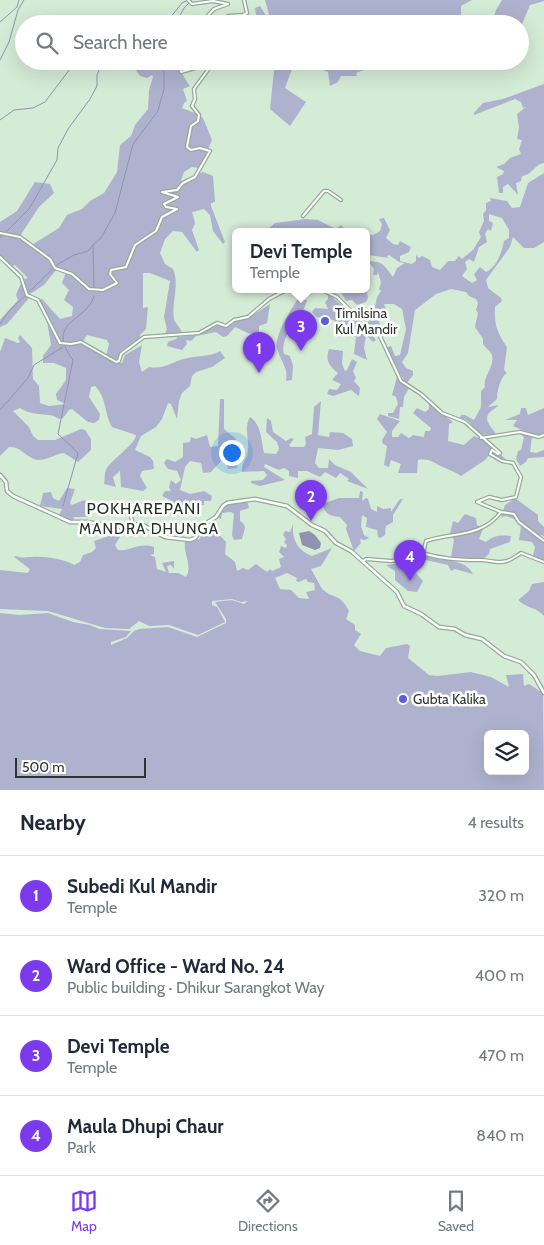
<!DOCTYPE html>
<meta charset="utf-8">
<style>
body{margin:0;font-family:Cabin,sans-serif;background:#f2f2f3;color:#1f2937}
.controls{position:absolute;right:15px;bottom:15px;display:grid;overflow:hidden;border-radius:8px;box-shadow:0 5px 20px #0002}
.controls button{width:45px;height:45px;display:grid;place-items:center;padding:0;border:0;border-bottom:1px solid #e0e1e3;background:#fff;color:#1f2937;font:25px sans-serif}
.scale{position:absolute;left:15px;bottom:12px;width:131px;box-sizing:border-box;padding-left:5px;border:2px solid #2d362e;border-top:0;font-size:14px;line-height:18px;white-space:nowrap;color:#2d362e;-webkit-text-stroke:4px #fff;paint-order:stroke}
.you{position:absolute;left:231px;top:452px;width:18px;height:18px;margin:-12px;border:4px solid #fff;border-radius:50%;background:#1a73e8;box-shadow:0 0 0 8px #1a73e833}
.badge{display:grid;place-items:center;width:32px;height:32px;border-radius:50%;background:#7c3aed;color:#fff;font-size:16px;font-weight:700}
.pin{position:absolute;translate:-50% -41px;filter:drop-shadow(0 1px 2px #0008)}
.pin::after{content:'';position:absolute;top:26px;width:18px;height:15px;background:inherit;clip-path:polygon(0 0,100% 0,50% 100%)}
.popup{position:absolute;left:232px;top:228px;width:138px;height:65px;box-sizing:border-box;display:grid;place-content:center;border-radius:8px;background:#fff;filter:drop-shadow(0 1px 4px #0005);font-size:16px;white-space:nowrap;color:#747a83}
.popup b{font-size:19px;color:#1f2937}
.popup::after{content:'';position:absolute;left:50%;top:100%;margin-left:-10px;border:10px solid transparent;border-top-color:#fff}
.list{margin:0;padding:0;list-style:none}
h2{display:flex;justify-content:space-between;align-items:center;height:65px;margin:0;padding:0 20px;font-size:21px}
h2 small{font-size:16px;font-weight:400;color:#747a83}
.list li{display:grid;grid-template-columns:32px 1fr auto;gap:15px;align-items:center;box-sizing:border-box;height:80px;padding:0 20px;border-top:1px solid #e0e1e3}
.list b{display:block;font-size:19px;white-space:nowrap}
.list p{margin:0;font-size:16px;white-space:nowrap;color:#747a83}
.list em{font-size:16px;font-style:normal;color:#747a83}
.icon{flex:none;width:28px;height:28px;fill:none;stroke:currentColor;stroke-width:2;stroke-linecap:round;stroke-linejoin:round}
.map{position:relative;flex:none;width:544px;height:790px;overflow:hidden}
.search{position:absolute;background:#fff;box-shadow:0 5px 20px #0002;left:15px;right:15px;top:15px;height:55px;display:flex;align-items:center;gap:12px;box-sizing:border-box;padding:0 18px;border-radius:28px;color:#747a83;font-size:19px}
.sheet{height:385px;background:#fff}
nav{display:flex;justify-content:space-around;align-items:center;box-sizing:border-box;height:70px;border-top:1px solid #e0e1e3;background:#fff;font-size:14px;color:#747a83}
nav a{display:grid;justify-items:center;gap:2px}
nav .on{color:#7c3aed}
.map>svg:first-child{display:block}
.green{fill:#afb2ce;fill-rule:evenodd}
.water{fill:#9093af}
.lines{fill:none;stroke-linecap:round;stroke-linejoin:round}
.stream{stroke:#9093af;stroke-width:1}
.minor-casing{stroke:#94aa97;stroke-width:4.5}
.tertiary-casing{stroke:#94aa97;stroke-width:5}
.minor{stroke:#fff;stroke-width:2}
.tertiary{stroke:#fff;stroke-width:2.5}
.poi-dot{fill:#625cd4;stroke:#fff;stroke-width:2}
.labels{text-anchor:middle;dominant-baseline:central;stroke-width:5;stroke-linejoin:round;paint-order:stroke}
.poi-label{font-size:14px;fill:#2d362e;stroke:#fff;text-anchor:start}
.neighbourhood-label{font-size:15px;letter-spacing:1px;fill:#203323;stroke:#fff}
.quarter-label{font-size:16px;letter-spacing:1px;fill:#203323;stroke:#fff}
</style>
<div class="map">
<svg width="544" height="790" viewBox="0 0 544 790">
<rect width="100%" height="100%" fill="#d4ebd6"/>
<g class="green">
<polygon points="265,0 472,0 461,6 461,21 457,24 257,24 255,8 260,6 267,17 269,14"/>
<polygon points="502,0 544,0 544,1 530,5 520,29 520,24 492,23 496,10"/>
<path d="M136 61H193L180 62 177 65C182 73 185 79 190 86L183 89 187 101 184 103 182 108 197 114 203 118 212 140 201 166 199 168 192 167 184 172 181 181 203 172 213 176 215 202 211 203V206L225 242 223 244 213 231 210 215 204 209 192 212 195 223 192 230 199 250 197 252 182 232 173 231 165 239 160 253 165 264 173 269C180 286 171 301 174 319 174 321 181 329 183 334H165L167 329 164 317 170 281 150 273H143V308L148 307 146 329 140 335 141 338 121 351 118 359 115 360 106 356 109 344 107 340 87 335 83 341 62 343 59 340 39 300 42 299 60 319 72 316 73 307 64 300 69 290 62 283 66 272 56 270 44 285 30 294 27 292 24 279 28 278 15 265 11 266 0 255V234L18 237 30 246 59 228 67 215 82 209 90 201 104 193 117 172 120 145 131 136 135 125 148 109 149 90 153 77 152 75 147 78 140 76 136 70Z"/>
<polygon points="275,61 295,61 285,88 306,102 290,126 270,109"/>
<polygon points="309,61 387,61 356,73 357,76 341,76 338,82 330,86 328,72 317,68"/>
<path d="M544 84V163C535 164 532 175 522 176L521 181 516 183 518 195 508 184 503 187V193H499L497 177 503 174 504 171 496 167 504 164 510 158 521 154 519 149 522 140 517 139 519 127 517 114 526 107 523 108 521 102 515 99 474 115V113L483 103 503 99Z"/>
<path d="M544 173V242L534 248H524L513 237 510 247 486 280 488 288 501 298 502 301 495 307C494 324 497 333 507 347L504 370 507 373C500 377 497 392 497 399L488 407 499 405C496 408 492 410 490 412 482 420 493 428 496 434L481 435 467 420 460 418 461 415H465L474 420 481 407V391L485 387C482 377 497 365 491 353 489 350 485 347 483 344V339L475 327 478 313 476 310 478 303 476 299 469 296 466 292 451 289 436 294 415 310 408 353 402 362 406 368 413 371V375L406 384 386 348 391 346 395 356 400 355 406 329 402 309 394 304H384L388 315 378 320 382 328 379 332 368 324 369 319 364 310 373 317 377 297 381 291 379 289 381 283 378 272 377 275H373L374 269 368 261C384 262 383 264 393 277L397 268 405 263 399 262 389 255 387 256 388 258 369 255 366 251V234L373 235 380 231 382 224 379 219 384 218 390 230 386 238 393 244 398 245 400 241 411 247 409 252 400 256V261L412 264 416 261V255L419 258 422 256 430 260 432 267 440 270 448 261H455L459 256 462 259 473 250 481 237 479 232 484 221 483 214 486 210V203L491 201 490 198 507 201 512 208 520 207 528 183ZM489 214 502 218 509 230V238L504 241C502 252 497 267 486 272L480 267 474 274 477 280 472 283 462 276 467 269 465 262 469 259 474 262 479 247 487 242 485 234 488 229 491 231 493 223 489 221Z"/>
<polygon points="35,182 50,184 54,193 39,207 20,236 0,231 0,222 17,211"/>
<polygon points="306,219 318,220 336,229 341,225 348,232 265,232 275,223"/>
<polygon points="22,284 29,298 7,324 0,327 0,320 18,300 16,295 20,285"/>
<polygon points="327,290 359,290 355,293 367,292 368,298 366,302 357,305 352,300 346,301 341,292 332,293"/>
<polygon points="328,294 371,329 370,332 376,340 373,342 366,335 364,348 367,360 354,354 356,337 351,335 348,337 338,330 334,320 317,317 312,312 315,308 328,309 325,302 328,299"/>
<path d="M298 299 307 300 303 311 294 314 289 322C290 334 281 341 284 354L290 356 293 366 292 380 286 381C289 368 280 361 277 348 274 336 291 309 298 299Z"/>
<polygon points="270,304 267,323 259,326 259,335 248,333 235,327 227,336 223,337 216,332 196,336 191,341 186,340 187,344 182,350 167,346 168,342 176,339 177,337 199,335 217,325 229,326 237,320 250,317"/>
<path d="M47 321 59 345 82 343 115 363H122L125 355 142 345 139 362 142 372 149 367C166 370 174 360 188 358 197 356 213 356 220 351L225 358 212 367 196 372 192 376 190 386 182 393 179 401 177 419 171 404 168 403 162 419 156 427 141 436 135 450 150 457 153 461 154 469 142 471 140 476 147 488 143 491 121 487 120 471 113 477 116 487 104 484C105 479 104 472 107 468 113 459 136 443 136 435L112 427C104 413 107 398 95 386L91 387 89 397 100 414 99 420 94 423 88 422 72 409 69 410 63 418 59 419C49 411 35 418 20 408L13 411 29 427 33 436 38 440H55L81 429 85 430 91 439V450L78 462 64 453C55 454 47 460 39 460 26 459 22 446 9 447L0 456V352L5 338 18 343 20 342 18 338 20 335 32 348 33 379 39 386 40 403 49 406 66 404 57 400 56 394 66 380V368L54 363H43V356L51 345Z"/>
<path d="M329 349 343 351 342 364 345 371 347 370 352 359 357 362 353 371 356 378 354 381 360 388 359 396 351 390 333 396 327 394 329 389 337 390 341 384 332 380 338 373C329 366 325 360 329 349Z"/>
<polygon points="398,373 400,382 409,388 404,397 403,407 400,407 399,419 388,416 388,413 393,413 398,404 396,397 392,395"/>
<polygon points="220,399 224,399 224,429 236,439 232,452 240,456 237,468 228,469 226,460 223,459 211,472 203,473 201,463 190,461 185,467 180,490 190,494 204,491 212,496 211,501 204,501 204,505 179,509 174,515 167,503 170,500 162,496 165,491 171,491 169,487 171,480 176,484 181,480 177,471 168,469 164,463 167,459 175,462 183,457 183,443 190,442 191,437 196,439 207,435 210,447 218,446"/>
<path d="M321 401 318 435 329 437 330 432 343 433 352 439 353 446 338 450 318 448 315 463 319 468H328L329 459 335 465 351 472 368 489 347 481 349 479 340 473 336 478 325 472 320 477 307 471H298V478L289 476V471L284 468 279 470 265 464 264 467 285 480 260 486 251 483V481L263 480 267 475 264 471 242 472C241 462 248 459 248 449 249 438 244 427 250 417 262 425 261 441 264 453L276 454 279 449 277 442 266 432 267 418 271 421 273 432 286 441 291 438 294 439 289 445 291 447H304L306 444 305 437 312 434 314 407Z"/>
<path d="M429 403 453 422 449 424 448 441 464 445 474 436 490 443 506 460 500 462 489 455 485 460 461 476C456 472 451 471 445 468 434 464 432 458 418 460L417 473H398L401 464 391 460 389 467 384 465 387 446 383 444 382 440 387 432 377 419 380 414 400 421 392 431V437H398L401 433 409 438 413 435 424 437 425 431H430L431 428 413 413 417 408 425 412 429 409Z"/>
<polygon points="521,408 526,408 528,415 544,408 544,435 538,437 513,426 517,420 505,420 520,414"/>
<polygon points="523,433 532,437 530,452 536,453 544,450 544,457 528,458 526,462 520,466 516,459 518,451 521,450 524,437 520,434"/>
<polygon points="67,488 75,489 70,503 72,505 84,500 88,502 88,517 74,517 73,521 59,515 62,509 40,506 43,493 51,492 53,498 59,501"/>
<path d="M360 491 363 492 362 501 366 498 368 499 371 509 377 512V506L383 509 391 508V512L400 499H403L393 515V522L386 526 385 535 380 538 378 537 377 530 366 527 367 518 362 515 361 526 364 535 369 538 365 540 360 539 361 543 354 551 346 529 347 525 340 517C330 516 325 514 322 504L339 498H359Z"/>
<polygon points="515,498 538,515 538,521 544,527 544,536 529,532 544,543 544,560 533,556 535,547 532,542 519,540 521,527 514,519 506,516 501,517 505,505"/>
<path d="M247 501 249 508 240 511V521C249 526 243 532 242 539L234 540 232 535 234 514 231 512 222 513 221 519 216 517 223 506Z"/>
<path d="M465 514 476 518 477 525 483 529 479 539 486 542C494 535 501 535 511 536L510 542 490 549 489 554 483 559 451 557 454 540 450 534 453 521 458 523Z"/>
<path d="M293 524C292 540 297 550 312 556L332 548 321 566 311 569 322 589C334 600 339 592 349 611L346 619 355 625V630L361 634 354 645 360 651 380 656 386 648 407 644 410 646 408 658 429 675 437 676 471 672 491 677 509 687 506 675 523 674 524 686 529 684 543 693 544 790H0V613L19 615 48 613 73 622 90 625 99 629 131 631 126 637 111 642V645L127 638 134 631 139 629 168 627 197 637 226 623V619L215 602 232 600 244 604 248 601 241 602 232 599 212 601V605L217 607 225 622 198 635 169 625 149 626 139 621 129 629 105 628 48 611 0 609V570L28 573 30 569 14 557 16 556C23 559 25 557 32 557 44 556 65 559 74 565L80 562 83 555 92 552 96 548 94 541 118 533 120 537 115 545 118 550C130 552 138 542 154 547V554L150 555 155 557 157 569 166 572 162 563 174 561V569L171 565 167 566 169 573H178L186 577C193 566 183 553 185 541L197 538 199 540 204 529 212 527 226 542 225 554 235 562 237 571 243 568 248 570 256 564 267 572 270 569 272 571 281 567 279 559 284 557 279 552 281 546 286 548 287 545 284 542 286 539 283 535 285 531 290 532ZM287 573 297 578 296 581 299 582 306 579 308 582 314 583 315 590 306 592 309 599 299 598 291 590 280 589 275 578ZM488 734H525V771H488Z"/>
<path d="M425 556C440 562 464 557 473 574L455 569 451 571 448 565 426 560 416 573 423 581 417 592 408 591 395 580V571L386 565 423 560Z"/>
<path d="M544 582V616C536 607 526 608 518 600L529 591 532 584Z"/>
</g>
<polygon class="water" points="309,531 315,535 321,543 320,548 315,550 302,545 299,533"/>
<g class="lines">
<g class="stream">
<polyline points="0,22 17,7 19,0"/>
<polyline points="131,24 150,19 167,21"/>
<polyline points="165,24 182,3 188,0"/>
<polyline points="175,24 184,8 192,0"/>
<polyline points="0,60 9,42 18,10 24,0"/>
<polyline points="0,120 14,110 33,108 45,102 76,61"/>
<polyline points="0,238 29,209 57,160 58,148 68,129 90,99 97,86 97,75 103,61"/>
<polyline points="94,288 93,245 101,238 115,213 133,144 158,111 164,89 164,72 156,61"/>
<polyline points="0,324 9,311 58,264 74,255 88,251 93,245"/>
<polyline points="0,410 28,378 34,365 63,347"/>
<path d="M63 506 78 453 58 434 73 360C44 321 87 322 94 296"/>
</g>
<defs>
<g id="minor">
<polyline points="188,0 192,4 213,1 228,4 214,9 200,24"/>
<polyline points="241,24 228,16 243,15 247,13 244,0"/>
<polyline points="303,216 324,191 328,191 341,200"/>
<polyline points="0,233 20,237 50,259 55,268 72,274 89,289 103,290 117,283 110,274 111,270 126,267 135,245 156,231 162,217 177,209 166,207 164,204 178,197 162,192 177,190 183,183 195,177 210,151 200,148 191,150 187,147 191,126 198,121 199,115 192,106 195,99 194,89 213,63 181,72 180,65 184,61"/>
<polyline points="0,257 21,277 27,295 38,300 60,343 71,344 81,342 116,362 119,361 121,354 144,337 199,333 217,323 226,326 234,320 248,317 269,299 286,290"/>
<polyline points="322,290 337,297 358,318 378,332 401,381 421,394 442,413 465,422 500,453 498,454 492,450 490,454 502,461 513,463 521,477 516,497 502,500 489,497 477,502 501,512 514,514 519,522 544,541"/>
<polyline points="481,438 520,432 539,437 544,435"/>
<polyline points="124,506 129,510 133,524"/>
<path d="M423 553 426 541C453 532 481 538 501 512"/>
<path d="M363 561 366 559 391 561 407 559 421 553C443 559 458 560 480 560 490 560 497 564 507 561 513 559 516 556 521 553L544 562"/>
</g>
<polyline id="tertiary" points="0,475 6,482 7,491 13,496 70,522 87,522 116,527 141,524 165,537 190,540 195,538 208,522 216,517 223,506 227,503 255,499 287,506 312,525 325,531 336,543 351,551 397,592 404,606 421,614 439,627 455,629 465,635 482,639 504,656 521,662 534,675 544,693"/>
</defs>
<use href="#minor" class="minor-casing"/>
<use href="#tertiary" class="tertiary-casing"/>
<use href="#minor" class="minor"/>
<use href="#tertiary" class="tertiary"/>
</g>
<g class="poi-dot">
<circle cx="325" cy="321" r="5"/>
<circle cx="403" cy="699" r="5"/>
</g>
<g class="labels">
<g class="poi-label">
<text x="335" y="313">Timilsina<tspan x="335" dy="16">Kul Mandir</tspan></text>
<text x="413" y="699">Gubta Kalika</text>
</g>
<g class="neighbourhood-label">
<text x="149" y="529">MANDRA DHUNGA</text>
</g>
<g class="quarter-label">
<text x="144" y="508">POKHAREPANI</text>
</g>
</g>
</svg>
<div class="controls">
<button><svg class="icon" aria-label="layers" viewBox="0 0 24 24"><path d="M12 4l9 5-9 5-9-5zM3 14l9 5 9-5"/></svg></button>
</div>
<div class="scale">500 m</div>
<div class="you"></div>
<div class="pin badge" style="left:259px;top:373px">1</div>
<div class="pin badge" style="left:311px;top:521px">2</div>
<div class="pin badge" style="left:301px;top:351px">3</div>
<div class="popup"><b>Devi Temple</b>Temple</div>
<div class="pin badge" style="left:410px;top:581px">4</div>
<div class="search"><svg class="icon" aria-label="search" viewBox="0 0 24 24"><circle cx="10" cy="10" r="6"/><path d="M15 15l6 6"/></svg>Search here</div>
</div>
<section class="sheet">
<h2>Nearby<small>4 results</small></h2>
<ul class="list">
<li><span class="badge">1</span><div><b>Subedi Kul Mandir</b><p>Temple</p></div><em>320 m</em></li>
<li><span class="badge">2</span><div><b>Ward Office - Ward No. 24</b><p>Public building · Dhikur Sarangkot Way</p></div><em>400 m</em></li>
<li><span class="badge">3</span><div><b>Devi Temple</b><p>Temple</p></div><em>470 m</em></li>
<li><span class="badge">4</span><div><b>Maula Dhupi Chaur</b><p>Park</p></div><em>840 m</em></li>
</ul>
</section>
<nav>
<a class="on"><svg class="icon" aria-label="map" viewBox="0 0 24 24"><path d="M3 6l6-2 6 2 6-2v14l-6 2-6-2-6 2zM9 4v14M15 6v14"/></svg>Map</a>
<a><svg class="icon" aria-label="directions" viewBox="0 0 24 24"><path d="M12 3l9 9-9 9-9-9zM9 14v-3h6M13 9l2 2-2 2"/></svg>Directions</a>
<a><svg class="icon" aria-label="saved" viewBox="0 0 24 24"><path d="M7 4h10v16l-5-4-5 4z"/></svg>Saved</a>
</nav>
